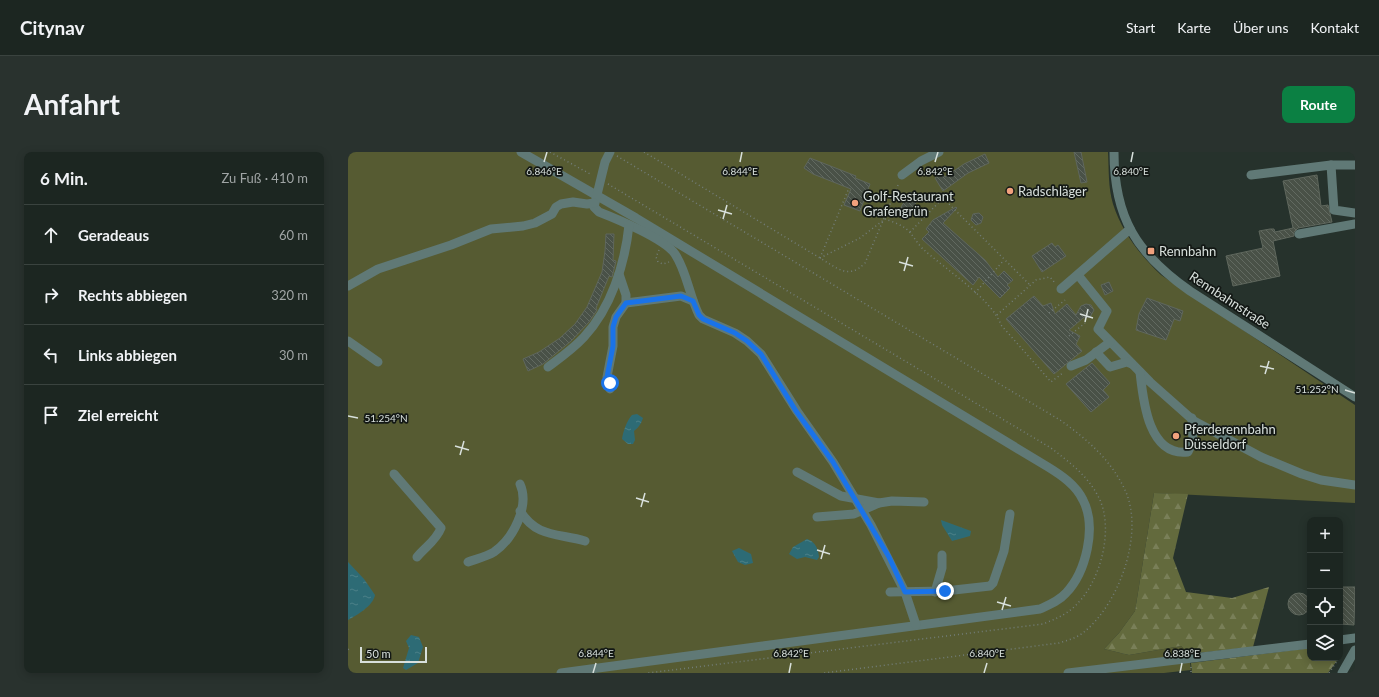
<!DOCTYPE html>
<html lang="de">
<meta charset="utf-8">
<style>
body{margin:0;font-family:Lato,sans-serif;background:#29322e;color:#f1f3f6}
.controls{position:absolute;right:12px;bottom:12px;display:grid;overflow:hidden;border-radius:8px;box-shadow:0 2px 10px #0003}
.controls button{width:36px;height:36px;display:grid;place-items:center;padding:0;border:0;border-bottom:1px solid #3a433f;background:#1c2621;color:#f1f3f6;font:20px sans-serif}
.scale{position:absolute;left:12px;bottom:10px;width:67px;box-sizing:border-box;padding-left:4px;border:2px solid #d8e0dc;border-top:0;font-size:11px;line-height:14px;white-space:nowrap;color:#d8e0dc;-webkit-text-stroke:3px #131815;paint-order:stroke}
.stop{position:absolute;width:12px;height:12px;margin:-9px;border:3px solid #1a73e8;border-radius:50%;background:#fff}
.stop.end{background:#1a73e8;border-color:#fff;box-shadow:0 1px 4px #0008}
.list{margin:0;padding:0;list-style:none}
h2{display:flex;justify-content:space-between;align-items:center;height:52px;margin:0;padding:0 16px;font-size:17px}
h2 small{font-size:13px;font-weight:400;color:#a0a5a5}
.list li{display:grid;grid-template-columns:26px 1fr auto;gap:12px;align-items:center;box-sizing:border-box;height:60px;padding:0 16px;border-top:1px solid #3a433f}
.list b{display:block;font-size:15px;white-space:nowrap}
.list em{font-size:13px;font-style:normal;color:#a0a5a5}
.icon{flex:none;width:22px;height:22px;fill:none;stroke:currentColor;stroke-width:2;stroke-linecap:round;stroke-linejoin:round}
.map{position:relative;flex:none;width:1007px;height:521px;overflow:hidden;border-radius:8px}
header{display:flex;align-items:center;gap:24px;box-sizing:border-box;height:56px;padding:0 20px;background:#1c2621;border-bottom:1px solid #3a433f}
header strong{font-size:19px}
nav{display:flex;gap:22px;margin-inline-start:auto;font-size:14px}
.intro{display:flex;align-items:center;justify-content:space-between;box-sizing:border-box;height:96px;padding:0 24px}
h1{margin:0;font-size:28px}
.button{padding:10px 18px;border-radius:8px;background:#0b8043;color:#fff;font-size:14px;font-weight:700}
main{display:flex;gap:24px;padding:0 24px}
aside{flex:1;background:#1c2621;border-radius:8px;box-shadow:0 2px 10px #0003}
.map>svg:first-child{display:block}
.grass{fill:#565b32}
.forest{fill:url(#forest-firs)}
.water{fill:url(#water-ripples)}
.building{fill:url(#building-back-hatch);stroke:#5f675d}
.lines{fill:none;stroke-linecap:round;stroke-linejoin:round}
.path{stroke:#737e79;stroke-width:1.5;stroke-dasharray:1 3;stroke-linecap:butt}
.minor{stroke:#607976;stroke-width:9}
.route{stroke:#1a73e8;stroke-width:5}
.ticks{fill:none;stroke:#d8e0dc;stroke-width:1.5}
.poi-dot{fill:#f1a17d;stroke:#131815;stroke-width:1.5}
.labels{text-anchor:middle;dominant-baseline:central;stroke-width:3.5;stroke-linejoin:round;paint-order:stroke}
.poi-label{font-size:13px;fill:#d8e0dc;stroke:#131815;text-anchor:start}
.street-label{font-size:13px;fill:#d8e0dc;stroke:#131815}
.ticks-label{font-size:10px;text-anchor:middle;fill:#d8e0dc;stroke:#131815;stroke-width:3.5;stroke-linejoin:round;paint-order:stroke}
</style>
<header>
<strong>Citynav</strong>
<nav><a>Start</a><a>Karte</a><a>Über uns</a><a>Kontakt</a></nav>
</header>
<div class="intro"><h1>Anfahrt</h1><a class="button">Route</a></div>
<main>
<aside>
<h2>6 Min.<small>Zu Fuß · 410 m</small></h2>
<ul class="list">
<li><svg class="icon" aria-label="ahead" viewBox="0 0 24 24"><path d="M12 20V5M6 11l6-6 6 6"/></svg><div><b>Geradeaus</b></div><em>60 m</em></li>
<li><svg class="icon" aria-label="right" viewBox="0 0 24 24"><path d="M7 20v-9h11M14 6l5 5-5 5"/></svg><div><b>Rechts abbiegen</b></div><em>320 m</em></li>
<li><svg class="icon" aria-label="left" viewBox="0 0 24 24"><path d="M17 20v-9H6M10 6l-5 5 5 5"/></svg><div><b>Links abbiegen</b></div><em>30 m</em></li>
<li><svg class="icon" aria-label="arrive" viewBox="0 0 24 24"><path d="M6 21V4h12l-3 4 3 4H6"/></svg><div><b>Ziel erreicht</b></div></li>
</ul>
</aside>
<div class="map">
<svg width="1007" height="521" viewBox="0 0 1007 521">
<defs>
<pattern id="forest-firs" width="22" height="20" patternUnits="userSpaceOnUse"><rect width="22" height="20" fill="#636a3d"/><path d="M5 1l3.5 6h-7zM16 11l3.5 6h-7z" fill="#797f58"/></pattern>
<pattern id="water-ripples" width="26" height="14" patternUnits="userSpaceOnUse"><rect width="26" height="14" fill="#2d6b75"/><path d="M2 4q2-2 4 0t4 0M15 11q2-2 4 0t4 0" fill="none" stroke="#4b8088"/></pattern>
<pattern id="building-back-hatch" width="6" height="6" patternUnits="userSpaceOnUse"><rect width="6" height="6" fill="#495147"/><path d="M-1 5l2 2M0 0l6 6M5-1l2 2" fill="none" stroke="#626a61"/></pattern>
</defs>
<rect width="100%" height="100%" fill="#26322c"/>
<path class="grass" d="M0 0H760C761 17 760 36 765 52 774 80 792 103 813 123L1007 253V351L806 341 787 459 771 481 756 497 781 503 833 494 841 502 843 518 816 521H0Z"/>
<g class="forest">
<polygon points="806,341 840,342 825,406 838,440 884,446 921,435 905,495 841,502 833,494 781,503 756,497 771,481 787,459"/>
<polygon points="962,496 962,506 991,506 980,521 844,521 843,511"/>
</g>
<g class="water">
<path d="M289 262 295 266C293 272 291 275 286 279L287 288 285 292H280L274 287C275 280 279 268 284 263Z"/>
<polygon points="593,368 623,379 622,384 604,389 594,373"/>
<path d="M459 387C468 390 470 397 471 405L469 408 457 405 449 407 441 402 445 395Z"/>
<polygon points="391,396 403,402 405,411 397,413 390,410 384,399"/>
<path d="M0 410 16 427 27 443C25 454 9 463 0 468Z"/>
<polygon points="63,483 71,485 75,495 70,511 58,518 55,516 61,496 58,489"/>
</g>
<g class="building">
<polygon points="726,0 733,0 739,30 733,31"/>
<polygon points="637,2 641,11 620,21 595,39 587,26 594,21 597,25 616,12"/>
<polygon points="462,6 508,24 507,26 522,32 512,59 496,53 503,37 465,22 456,16"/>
<polygon points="969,23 973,54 980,53 984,70 950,76 946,80 946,84 925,89 932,124 885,134 878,104 915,96 911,79 922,77 926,77 927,80 945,76 935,29"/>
<polygon points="562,40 571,46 557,67 549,62"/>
<polygon points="608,55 609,56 595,71 637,108 650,125 656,119 665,128 659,133 662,136 652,146 631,125 625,133 574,87 581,80 578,77 585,68"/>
<polygon points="631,61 635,65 633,71 628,73 623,68 625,62"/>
<polygon points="258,82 266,82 265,108 268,109 264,125 261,124 248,156 249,158 241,170 223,189 195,212 180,219 175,207 191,200 212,186 227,172 239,155 254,120 257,99"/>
<polygon points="704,91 707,95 710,93 718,104 694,120 684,104"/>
<polygon points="761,130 765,139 757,143 753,133"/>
<polygon points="686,144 695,154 703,151 707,162 719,152 728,163 733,154 738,152 743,153 746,158 742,165 735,166 721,178 732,184 728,192 734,199 706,222 658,167"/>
<polygon points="799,146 835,159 832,169 826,167 818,188 788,178 791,162"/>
<polygon points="744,211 762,231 755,238 761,245 743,260 718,232"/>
<polygon points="992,435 1007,435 1006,473 992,472"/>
<circle cx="951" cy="452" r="11"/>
</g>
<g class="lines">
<g class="path">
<polyline points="202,0 244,23"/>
<path d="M296 0 472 106C489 116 501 128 517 111L551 31"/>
<path d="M269 4 712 268C739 287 763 308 777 338 797 381 771 452 736 480 729 486 720 488 711 491L476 521"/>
<path d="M260 32 703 296C721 310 739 323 750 344 767 375 753 430 727 454 718 463 707 467 695 472L300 521"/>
<polyline points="562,80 595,46 682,133"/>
<polyline points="311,98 308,105 310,110 315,112 321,110"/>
<path d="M472 106 512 86 537 67C543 69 551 72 557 76 564 81 568 90 575 97 597 117 644 147 653 173L703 230 716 220"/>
<polyline points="472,106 501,36"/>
<polyline points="627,141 656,108"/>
<polyline points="701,161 717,148"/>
<polyline points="649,163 688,128 702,125 707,131"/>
<polyline points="721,184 737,171"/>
<polyline points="0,497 1,498"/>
<polyline points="843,515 843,521"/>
<polyline points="981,521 989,509"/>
</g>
<g class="minor">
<path d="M173 0 288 66 700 315C713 323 728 333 735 348 749 375 738 420 718 441 711 449 701 453 692 457L213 521"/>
<path d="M262 0 257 10 246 55 251 60C269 67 317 87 327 102 339 120 341 143 351 163L355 167 387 181 399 189 413 202 449 259 485 310 523 373 557 440 568 473"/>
<path d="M766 0C766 66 789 102 842 139L1007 245"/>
<polyline points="983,13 986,58 1007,61"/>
<polyline points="554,23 573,9 591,0"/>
<polyline points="903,23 983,13 1007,13"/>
<polyline points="951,82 1007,72"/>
<polyline points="730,123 759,159 750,177 802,230 846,269 913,305 954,322 973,328 1007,333"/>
<polyline points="0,134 30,117 103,93 143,77 175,74 187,71 204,62 208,55 213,52 225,50 239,52 246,51"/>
<polyline points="713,137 782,77"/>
<polyline points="278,151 333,144 345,149"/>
<polyline points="0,189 30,210"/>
<polyline points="748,200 762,215 779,210 784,212"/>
<polyline points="723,214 738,208 762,190"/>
<path d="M200 215C212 206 225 197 236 185 263 156 277 112 281 73"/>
<path d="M792 220C795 247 800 305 840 300L845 289 844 266"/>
<polyline points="262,237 259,225 265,194 265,175 268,165 278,151 278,143 271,122"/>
<polyline points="449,320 493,344 531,351 506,362 469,365"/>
<path d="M46 322 93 376C88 389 77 395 69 405"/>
<polyline points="531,351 544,349 576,350"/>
<path d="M172 359C189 386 210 381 237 389"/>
<path d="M120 410C128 407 138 405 146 400 165 387 182 354 172 332"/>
<polyline points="542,440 597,439 642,434 645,431 656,399 662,362"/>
<polyline points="587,440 594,416 594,403"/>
<polyline points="992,488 1007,486"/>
<polyline points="720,521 962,492"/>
<polyline points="994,521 1007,498"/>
</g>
</g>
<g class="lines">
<polyline class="route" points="262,231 259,225 265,194 265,175 268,165 278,151 333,144 345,149 351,163 355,167 387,181 399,189 413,202 448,259 485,310 541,405 557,440 597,439"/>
</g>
<path class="ticks" d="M196 10 199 0M392 10 394 0M587 10 590 0M783 10 785 0M370 58 384 62M375 67 379 53M551 110 565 114M556 119 560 105M732 162 745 166M737 170 740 157M912 214 926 217M917 222 921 209M997 238 1007 241M0 264 10 266M107 294 121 298M112 303 116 289M288 346 301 350M293 355 297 341M469 398 482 402M473 407 477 393M649 450 663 454M654 458 658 445M245 521 248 511M441 521 443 511M636 521 639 511M832 521 834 511"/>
<g class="poi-dot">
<circle cx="662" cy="39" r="4"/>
<circle cx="507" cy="51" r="4"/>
<rect x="799" y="95" width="8" height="8" rx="2"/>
<circle cx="828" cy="284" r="4"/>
</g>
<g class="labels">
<g class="poi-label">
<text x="670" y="39">Radschläger</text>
<text x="515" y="44">Golf-Restaurant<tspan x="515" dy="15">Grafengrün</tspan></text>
<text x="811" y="99">Rennbahn</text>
<text x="836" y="277">Pferderennbahn<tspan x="836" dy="15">Düsseldorf</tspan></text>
</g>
<g class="street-label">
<text transform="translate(882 148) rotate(33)">Rennbahnstraße</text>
</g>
</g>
<g class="ticks-label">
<text x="196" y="23">6.846°E</text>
<text x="392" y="23">6.844°E</text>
<text x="587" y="23">6.842°E</text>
<text x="783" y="23">6.840°E</text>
<text x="969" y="241">51.252°N</text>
<text x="38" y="270">51.254°N</text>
<text x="248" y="505">6.844°E</text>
<text x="443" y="505">6.842°E</text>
<text x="639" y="505">6.840°E</text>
<text x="834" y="505">6.838°E</text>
</g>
</svg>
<div class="controls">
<button>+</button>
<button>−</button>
<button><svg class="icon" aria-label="locate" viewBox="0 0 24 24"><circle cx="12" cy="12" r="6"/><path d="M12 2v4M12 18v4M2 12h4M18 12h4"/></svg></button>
<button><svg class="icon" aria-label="layers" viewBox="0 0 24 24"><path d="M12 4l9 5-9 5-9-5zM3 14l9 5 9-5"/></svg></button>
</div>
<div class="scale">50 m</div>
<div class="stop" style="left:262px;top:231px"></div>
<div class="stop end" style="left:597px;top:439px"></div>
</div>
</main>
